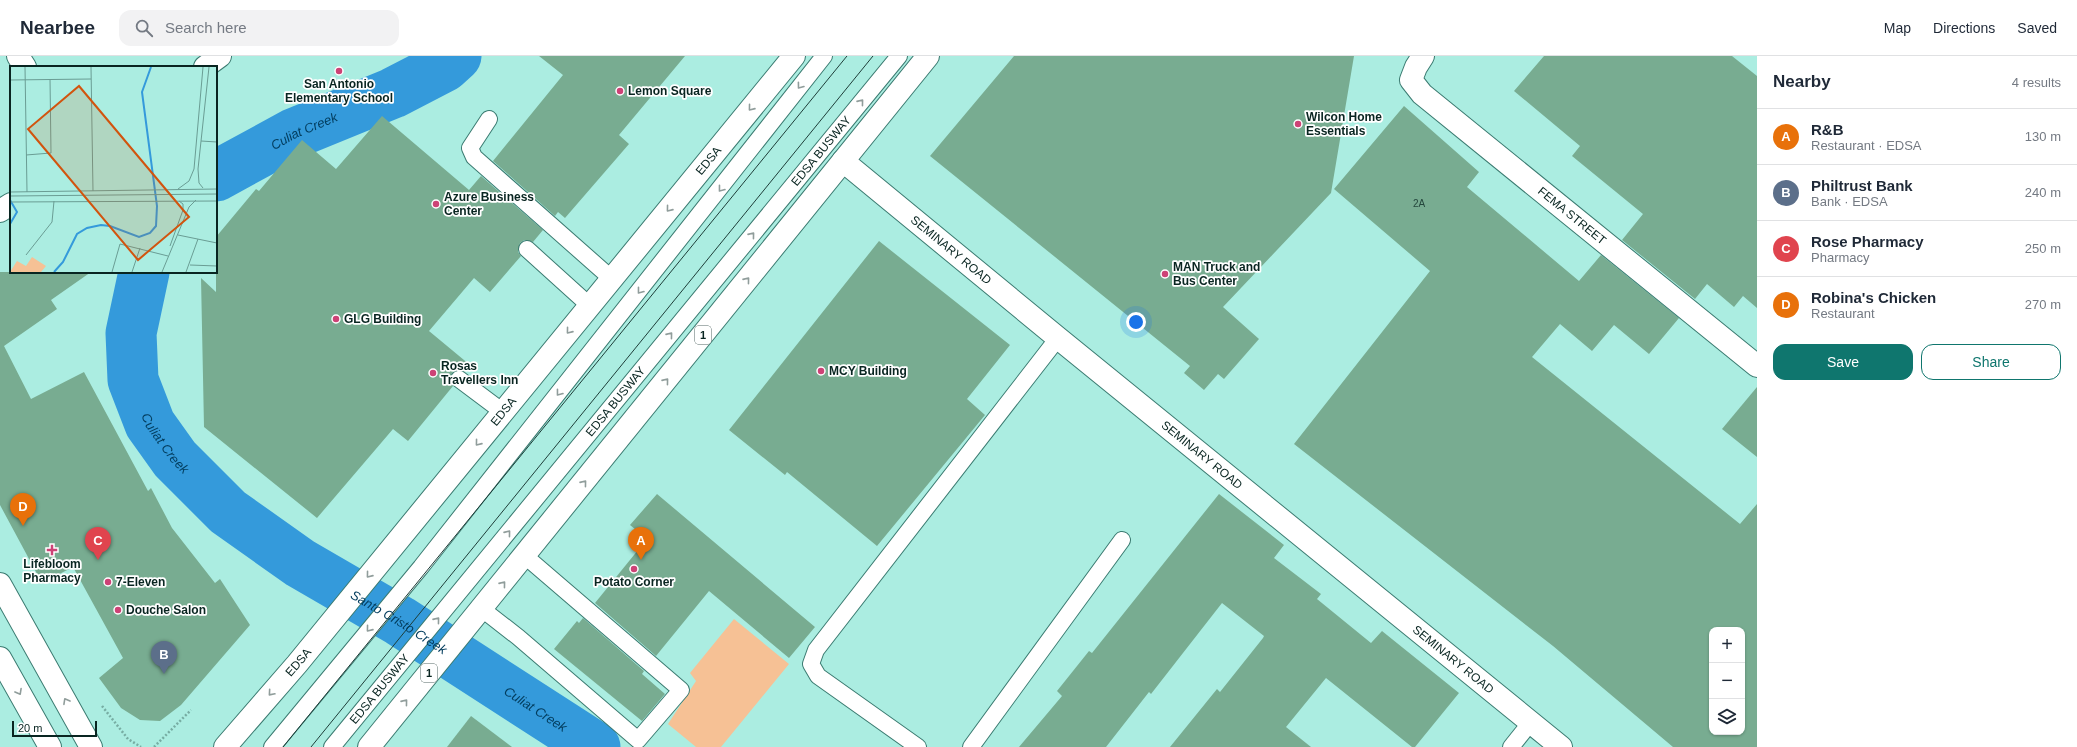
<!DOCTYPE html>
<meta charset="utf-8">
<style>
body{margin:0;font-family:Helvetica,sans-serif;background:#f2f2f3;color:#1f2937}
.controls{position:absolute;right:12px;bottom:12px;display:grid;overflow:hidden;border-radius:8px;box-shadow:0 1px 3px #0004}
.controls button{width:36px;height:36px;display:grid;place-items:center;padding:0;border:0;border-bottom:1px solid #e0e1e3;background:#fff;color:#1f2937;font:20px sans-serif}
.scale{position:absolute;left:12px;bottom:10px;width:85px;box-sizing:border-box;padding-left:4px;border:2px solid #092521;border-top:0;font-size:11px;line-height:14px;white-space:nowrap;color:#092521;-webkit-text-stroke:3px #fff;paint-order:stroke}
.you{position:absolute;left:1136px;top:266px;width:14px;height:14px;margin:-10px;border:3px solid #fff;border-radius:50%;background:#1a73e8;box-shadow:0 0 0 6px #1a73e833}
.badge{display:grid;place-items:center;width:26px;height:26px;border-radius:50%;background:#0f766e;color:#fff;font-size:13px;font-weight:700}
.pin{position:absolute;translate:-50% -33px;filter:drop-shadow(0 1px 2px #0008)}
.pin::after{content:'';position:absolute;top:21px;width:14px;height:12px;background:inherit;clip-path:polygon(0 0,100% 0,50% 100%)}
.list{margin:0;padding:0;list-style:none}
h2{display:flex;justify-content:space-between;align-items:center;height:52px;margin:0;padding:0 16px;font-size:17px}
h2 small{font-size:13px;font-weight:400;color:#747a83}
.list li{display:grid;grid-template-columns:26px 1fr auto;gap:12px;align-items:center;box-sizing:border-box;height:56px;padding:0 16px;border-top:1px solid #e0e1e3}
.list b{display:block;font-size:15px;white-space:nowrap}
.list p{margin:0;font-size:13px;white-space:nowrap;color:#747a83}
.list em{font-size:13px;font-style:normal;color:#747a83}
.actions{display:flex;gap:8px;padding:12px 16px}
.actions a{flex:1;padding:9px 0;border:1px solid #0f766e;border-radius:12px;text-align:center;font-size:14px;color:#0f766e}
.actions .main{background:#0f766e;color:#fff}
.icon{flex:none;width:22px;height:22px;fill:none;stroke:currentColor;stroke-width:2;stroke-linecap:round;stroke-linejoin:round}
.map{position:relative;flex:none;width:1757px;height:691px;overflow:hidden}
header{display:flex;align-items:center;gap:24px;box-sizing:border-box;height:56px;padding:0 20px;background:#fff;border-bottom:1px solid #e0e1e3}
header strong{font-size:19px}
nav{display:flex;gap:22px;margin-inline-start:auto;font-size:14px}
.search{width:280px;height:36px;background:#f2f2f3;display:flex;align-items:center;gap:10px;box-sizing:border-box;padding:0 14px;border-radius:12px;color:#747a83;font-size:15px}
main{display:flex}
aside{flex:1;background:#fff}
.map>svg:first-child{display:block}
.green{fill:#f6c195}
.lines{fill:none;stroke-linecap:round;stroke-linejoin:round}
.river{stroke:#349adb;stroke-width:51}
.building{fill:#78ac91;fill-rule:evenodd}
.service-casing{stroke:#3b7b71;stroke-width:18}
.minor-casing{stroke:#3b7b71;stroke-width:24}
.tertiary-casing{stroke:#3b7b71;stroke-width:24}
.secondary-casing{stroke:#3b7b71;stroke-width:24}
.trunk-casing{stroke:#3b7b71;stroke-width:24}
.path{stroke:#77ada3;stroke-width:2.5;stroke-dasharray:2 2;stroke-linecap:butt}
.service{stroke:#fff;stroke-width:16}
.minor{stroke:#fff;stroke-width:22}
.tertiary{stroke:#fff;stroke-width:22}
.secondary{stroke:#fff;stroke-width:22}
.trunk{stroke:#fff;stroke-width:22}
.tram{stroke:#1e3e39;stroke-width:1}
.oneway{stroke:#909d9b}
.poi-dot{fill:#cd4276;stroke:#fff;stroke-width:1.5}
.labels{text-anchor:middle;dominant-baseline:central;stroke-width:3.5;stroke-linejoin:round;paint-order:stroke}
.number-label{font-size:10px;fill:#25473d}
.shield{fill:#fff;stroke:#536664;stroke-width:1}
.shield-label{font-size:11px;font-weight:bold;fill:#092521}
.poi-label{font-size:12px;font-weight:bold;fill:#092521;stroke:#fff;text-anchor:start}
.street-label{font-size:12px;fill:#092521;stroke:#fff}
.water-label{font-size:13px;font-style:italic;fill:#023c5d;stroke:#fff}
.inset-river{fill:none;stroke:#349adb;stroke-width:2}
.inset-road{fill:none;stroke:#6a9d94;stroke-width:1}
.view{fill:#d2540e;fill-opacity:0.15;stroke:#d2540e;stroke-width:2}
.inset-edge{fill:none;stroke:#092521;stroke-width:2}
</style>
<header>
<strong>Nearbee</strong>
<div class="search"><svg class="icon" aria-label="search" viewBox="0 0 24 24"><circle cx="10" cy="10" r="6"/><path d="M15 15l6 6"/></svg>Search here</div>
<nav><a>Map</a><a>Directions</a><a>Saved</a></nav>
</header>
<main>
<div class="map">
<svg width="1757" height="691" viewBox="0 0 1757 691">
<rect width="100%" height="100%" fill="#abede1"/>
<polygon class="green" points="734,563 789,608 721,691 696,691 668,668 696,625 690,617"/>
<g class="lines">
<g class="river">
<path id="s1" d="M216 120 295 77 393 37 445 10 456 0"/>
<path id="s2" d="M144 216 131 277 133 324 150 368 175 403 228 456 300 507 400 565 595 691"/>
</g>
</g>
<g class="building">
<polygon points="539,0 685,0 619,79 629,88 565,162 558,156 555,160 493,105 563,19"/>
<polygon points="1014,0 1354,0 1331,137 1223,251 1259,283 1224,323 1218,318 1204,334 1184,317 1190,310 930,100"/>
<polygon points="1544,0 1732,0 1757,20 1757,252 1743,240 1734,251 1707,228 1695,243 1622,184 1643,158 1572,100 1580,90 1514,35"/>
<path d="M1404 50 1479 116 1467 131 1579 225 1601 199 1679 262 1649 298 1614 269 1592 295 1560 268 1532 301 1740 468 1757 448V691H1673L1553 590 1294 388 1430 215 1334 133ZM1712 574H1742V676H1712Z"/>
<polygon points="382,60 469,134 481,120 543,174 533,186 524,184 520,187 518,196 521,200 490,236 474,222 429,275 470,309 465,316 460,314 452,317 450,322 453,330 408,385 393,373 317,462 204,371 201,222 216,236 216,181 256,133 259,135 302,84 336,113"/>
<polygon points="879,185 1010,289 967,343 985,359 877,490 787,416 785,419 729,374"/>
<polygon points="0,216 91,216 51,244 57,253 4,290 31,343 84,316 148,435 151,432 172,472 215,527 220,523 250,569 181,649 160,665 140,664 121,652 99,622 123,602 73,511 42,527 0,449"/>
<polygon points="1757,331 1757,401 1722,373"/>
<polygon points="657,438 815,571 789,602 709,535 656,600 595,547 647,483 630,469"/>
<polygon points="1219,438 1284,489 1274,502 1321,538 1317,543 1371,587 1382,575 1459,637 1415,691 1412,691 1326,622 1286,671 1311,691 1170,691 1217,633 1220,636 1263,582 1264,580 1222,547 1151,638 1149,636 1106,691 1019,691 1062,640 1057,635 1089,595 1092,597"/>
<polygon points="583,562 644,615 642,618 665,638 642,665 554,593 577,565 579,567"/>
<polygon points="471,660 512,691 447,691"/>
</g>
<g class="lines">
<defs>
<g id="service">
<polyline points="489,63 470,92 474,101 612,223"/>
<polyline points="527,193 590,250"/>
<polyline points="459,323 503,356"/>
<polyline points="482,553 518,581 638,684 681,634 525,500"/>
<polyline points="272,691 421,511 824,0"/>
<path id="s3" d="M332 691 899 0"/>
<polyline points="918,691 818,620 811,608 816,594 1058,282"/>
<polyline points="971,691 1122,484"/>
<polyline points="1511,691 1531,666"/>
</g>
<g id="minor">
<polyline points="18,0 25,11"/>
<path id="s4" d="M1423 0 1416 11 1411 24 1422 38 1757 310"/>
<polyline points="205,11 220,0"/>
<polyline points="0,155 11,148"/>
</g>
<g id="tertiary">
<path id="s5" d="M843 105 1058 282 1561 691"/>
</g>
<g id="secondary">
<polyline points="0,528 91,691"/>
<polyline points="0,602 50,691"/>
</g>
<g id="trunk">
<path id="s6" d="M225 691 297 608 794 0"/>
<polyline points="369,691 928,0"/>
</g>
</defs>
<use href="#service" class="service-casing"/>
<use href="#minor" class="minor-casing"/>
<use href="#tertiary" class="tertiary-casing"/>
<use href="#secondary" class="secondary-casing"/>
<use href="#trunk" class="trunk-casing"/>
<g class="path">
<polyline points="102,650 128,683 141,691"/>
<polyline points="154,691 191,654"/>
</g>
<use href="#service" class="service"/>
<use href="#minor" class="minor"/>
<use href="#tertiary" class="tertiary"/>
<use href="#secondary" class="secondary"/>
<use href="#trunk" class="trunk"/>
<g class="tram">
<polyline points="283,691 847,0"/>
<polyline points="311,691 873,0"/>
</g>
</g>
<defs><path id="oneway-chevron" d="M-2-3.5L2.5 0L-2 3.5" fill="none" stroke-width="1.6" stroke-linecap="round" stroke-linejoin="round"/></defs>
<g class="oneway">
<use href="#oneway-chevron" transform="translate(800 30) rotate(127)"/>
<use href="#oneway-chevron" transform="translate(861 46) rotate(-51)"/>
<use href="#oneway-chevron" transform="translate(751 52) rotate(129)"/>
<use href="#oneway-chevron" transform="translate(721 133) rotate(128)"/>
<use href="#oneway-chevron" transform="translate(669 153) rotate(129)"/>
<use href="#oneway-chevron" transform="translate(752 179) rotate(-51)"/>
<use href="#oneway-chevron" transform="translate(747 224) rotate(-51)"/>
<use href="#oneway-chevron" transform="translate(640 235) rotate(128)"/>
<use href="#oneway-chevron" transform="translate(569 275) rotate(129)"/>
<use href="#oneway-chevron" transform="translate(670 279) rotate(-51)"/>
<use href="#oneway-chevron" transform="translate(666 325) rotate(-51)"/>
<use href="#oneway-chevron" transform="translate(559 337) rotate(128)"/>
<use href="#oneway-chevron" transform="translate(478 387) rotate(129)"/>
<use href="#oneway-chevron" transform="translate(584 427) rotate(-51)"/>
<use href="#oneway-chevron" transform="translate(508 477) rotate(-51)"/>
<use href="#oneway-chevron" transform="translate(369 519) rotate(129)"/>
<use href="#oneway-chevron" transform="translate(503 528) rotate(-51)"/>
<use href="#oneway-chevron" transform="translate(437 564) rotate(-51)"/>
<use href="#oneway-chevron" transform="translate(369 573) rotate(129)"/>
<use href="#oneway-chevron" transform="translate(19 636) rotate(61)"/>
<use href="#oneway-chevron" transform="translate(271 637) rotate(131)"/>
<use href="#oneway-chevron" transform="translate(66 645) rotate(-119)"/>
<use href="#oneway-chevron" transform="translate(405 646) rotate(-51)"/>
</g>
<g class="poi-dot">
<circle cx="339" cy="15" r="4"/>
<circle cx="620" cy="35" r="4"/>
<circle cx="1298" cy="68" r="4"/>
<circle cx="436" cy="148" r="4"/>
<circle cx="1165" cy="218" r="4"/>
<circle cx="336" cy="263" r="4"/>
<circle cx="821" cy="315" r="4"/>
<circle cx="433" cy="317" r="4"/>
<path d="M50 488h4v4h4v4h-4v4h-4v-4h-4v-4h4z"/>
<circle cx="634" cy="513" r="4"/>
<circle cx="108" cy="526" r="4"/>
<circle cx="118" cy="554" r="4"/>
</g>
<g class="labels">
<g class="number-label">
<text x="1419" y="147">2A</text>
</g>
<g class="shield">
<rect x="695" y="270" width="16" height="18" rx="3"/>
<rect x="421" y="608" width="16" height="18" rx="3"/>
</g>
<g class="shield-label">
<text x="703" y="279">1</text>
<text x="429" y="617">1</text>
</g>
<g class="poi-label">
<text x="339" y="28" text-anchor="middle">San Antonio<tspan x="339" dy="14">Elementary School</tspan></text>
<text x="628" y="35">Lemon Square</text>
<text x="1306" y="61">Wilcon Home<tspan x="1306" dy="14">Essentials</tspan></text>
<text x="444" y="141">Azure Business<tspan x="444" dy="14">Center</tspan></text>
<text x="1173" y="211">MAN Truck and<tspan x="1173" dy="14">Bus Center</tspan></text>
<text x="344" y="263">GLG Building</text>
<text x="441" y="310">Rosas<tspan x="441" dy="14">Travellers Inn</tspan></text>
<text x="829" y="315">MCY Building</text>
<text x="52" y="508" text-anchor="middle">Lifebloom<tspan x="52" dy="14">Pharmacy</tspan></text>
<text x="116" y="526">7-Eleven</text>
<text x="634" y="526" text-anchor="middle">Potato Corner</text>
<text x="126" y="554">Douche Salon</text>
</g>
<g class="street-label">
<text stroke="none"><textPath href="#s3" startOffset="771">EDSA BUSWAY</textPath></text>
<text stroke="none"><textPath href="#s6" startOffset="760">EDSA</textPath></text>
<text stroke="none"><textPath href="#s4" startOffset="238">FEMA STREET</textPath></text>
<text stroke="none"><textPath href="#s5" startOffset="140">SEMINARY ROAD</textPath></text>
<text stroke="none"><textPath href="#s3" startOffset="447">EDSA BUSWAY</textPath></text>
<text stroke="none"><textPath href="#s6" startOffset="436">EDSA</textPath></text>
<text stroke="none"><textPath href="#s5" startOffset="464">SEMINARY ROAD</textPath></text>
<text stroke="none"><textPath href="#s5" startOffset="788">SEMINARY ROAD</textPath></text>
<text stroke="none"><textPath href="#s6" startOffset="112">EDSA</textPath></text>
<text stroke="none"><textPath href="#s3" startOffset="75">EDSA BUSWAY</textPath></text>
</g>
<g class="water-label">
<text stroke="none"><textPath href="#s1" startOffset="99">Culiat Creek</textPath></text>
<text stroke="none"><textPath href="#s2" startOffset="181">Culiat Creek</textPath></text>
<text stroke="none"><textPath href="#s2" startOffset="478">Santo Cristo Creek</textPath></text>
<text stroke="none"><textPath href="#s2" startOffset="640">Culiat Creek</textPath></text>
</g>
</g>
<g transform="translate(10 10)">
<rect width="207" height="207" fill="#abede1"/>
<path d="M22 191 36 200 31 206H0L7 195 16 200Z" fill="#f6c195"/>
<path class="inset-river" d="M0 134 7 146 0 158M44 206 53 196 67 168 77 162 91 159 100 160 129 171 140 167 146 160 147 140 132 26 141 1"/>
<path class="inset-road" d="M15 1 17 126M81 1 83 125M0 14 81 13M191 75 207 76M16 89 41 87 40 13M193 122 189 117 188 103 199 1M168 123 179 115 184 103 193 1M0 126 207 123M0 130 207 128M0 136 207 135M168 169 207 177M160 180 173 144V138L169 135M16 189 42 156 44 135M180 199 207 200M102 206 110 178 158 190M122 206 130 182M152 206 179 141 186 134M176 206 188 173"/>
<path class="view" d="M69 20 179 151 128 194 18 63Z"/>
<rect width="207" height="207" class="inset-edge"/>
</g>
</svg>
<div class="controls">
<button>+</button>
<button>−</button>
<button><svg class="icon" aria-label="layers" viewBox="0 0 24 24"><path d="M12 4l9 5-9 5-9-5zM3 14l9 5 9-5"/></svg></button>
</div>
<div class="scale">20 m</div>
<div class="you"></div>
<div class="pin badge" style="left:641px;top:504px;background:#e8710a">A</div>
<div class="pin badge" style="left:164px;top:618px;background:#5c6f8a">B</div>
<div class="pin badge" style="left:98px;top:504px;background:#e0444e">C</div>
<div class="pin badge" style="left:23px;top:470px;background:#e8710a">D</div>
</div>
<aside>
<h2>Nearby<small>4 results</small></h2>
<ul class="list">
<li><span class="badge" style="background:#e8710a">A</span><div><b>R&amp;B</b><p>Restaurant · EDSA</p></div><em>130 m</em></li>
<li><span class="badge" style="background:#5c6f8a">B</span><div><b>Philtrust Bank</b><p>Bank · EDSA</p></div><em>240 m</em></li>
<li><span class="badge" style="background:#e0444e">C</span><div><b>Rose Pharmacy</b><p>Pharmacy</p></div><em>250 m</em></li>
<li><span class="badge" style="background:#e8710a">D</span><div><b>Robina's Chicken</b><p>Restaurant</p></div><em>270 m</em></li>
</ul>
<div class="actions"><a class="main">Save</a><a>Share</a></div>
</aside>
</main>
